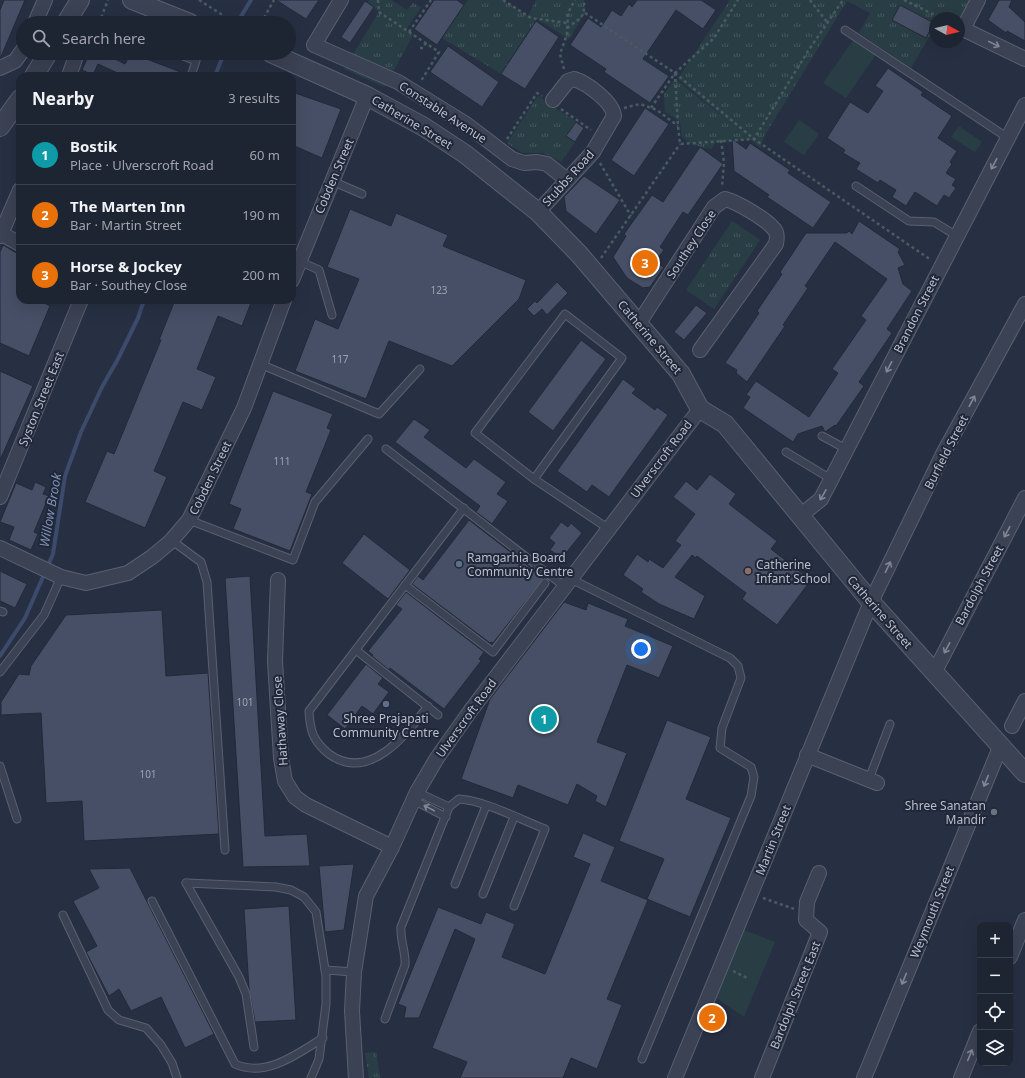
<!DOCTYPE html>
<meta charset="utf-8">
<style>
body{margin:0;font-family:"Noto Sans",sans-serif;background:#252c3a;color:#f1f3f6}
.controls{position:absolute;right:12px;bottom:12px;display:grid;overflow:hidden;border-radius:8px;box-shadow:0 4px 16px #0002}
.controls button{width:36px;height:36px;display:grid;place-items:center;padding:0;border:0;border-bottom:1px solid #3b414d;background:#1d2432;color:#f1f3f6;font:20px sans-serif}
.compass{position:absolute;left:929px;top:12px;width:36px;height:36px;border-radius:50%;background:#1d2432;box-shadow:0 4px 16px #0002;rotate:98deg}
.you{position:absolute;left:641px;top:649px;width:14px;height:14px;margin:-10px;border:3px solid #fff;border-radius:50%;background:#1a73e8;box-shadow:0 0 0 6px #1a73e833}
.badge{display:grid;place-items:center;width:26px;height:26px;border-radius:50%;background:#db2777;color:#fff;font-size:13px;font-weight:700}
.pin{position:absolute;translate:-50% -50%;border:2px solid #fff;box-shadow:0 1px 4px #0006}
.list{margin:0;padding:0;list-style:none}
h2{display:flex;justify-content:space-between;align-items:center;height:52px;margin:0;padding:0 16px;font-size:17px}
h2 small{font-size:13px;font-weight:400;color:#a0a4ac}
.list li{display:grid;grid-template-columns:26px 1fr auto;gap:12px;align-items:center;box-sizing:border-box;height:60px;padding:0 16px;border-top:1px solid #3b414d}
.list b{display:block;font-size:15px;white-space:nowrap}
.list p{margin:0;font-size:13px;white-space:nowrap;color:#a0a4ac}
.list em{font-size:13px;font-style:normal;color:#a0a4ac}
.icon{flex:none;width:22px;height:22px;fill:none;stroke:currentColor;stroke-width:2;stroke-linecap:round;stroke-linejoin:round}
.map{position:relative;flex:none;width:1025px;height:1078px;overflow:hidden}
.search{position:absolute;background:#1d2432;box-shadow:0 4px 16px #0002;left:16px;top:16px;width:280px;height:44px;display:flex;align-items:center;gap:10px;box-sizing:border-box;padding:0 14px;border-radius:22px;color:#a0a4ac;font-size:15px}
.panel{position:absolute;background:#1d2432;box-shadow:0 4px 16px #0002;left:16px;top:72px;width:280px;height:232px;border-radius:12px}
.map>svg:first-child{display:block}
.grass{fill:url(#grass-tufts)}
.green{fill:#293e44}
.lines{fill:none;stroke-linecap:round;stroke-linejoin:round}
.stream{stroke:#3c4b6c;stroke-width:4}
.building{fill:#464f65;stroke:#22293a}
.service-casing{stroke:#596070;stroke-width:9}
.minor-casing{stroke:#596070;stroke-width:16}
.tertiary-casing{stroke:#596070;stroke-width:20}
.path{stroke:#475b60;stroke-width:2.5;stroke-dasharray:3 3;stroke-linecap:butt}
.service{stroke:#3b4253;stroke-width:7}
.minor{stroke:#3b4253;stroke-width:14}
.tertiary{stroke:#3b4253;stroke-width:18}
.oneway{stroke:#808696}
.service-dot{fill:#5c6f8a;stroke:#202738;stroke-width:1.5}
.education-dot{fill:#8d6e63;stroke:#202738;stroke-width:1.5}
.worship-dot{fill:#6b7280;stroke:#202738;stroke-width:1.5}
.labels{text-anchor:middle;dominant-baseline:central;stroke-width:4;stroke-linejoin:round;paint-order:stroke}
.number-label{font-size:10px;fill:#9ca2b2}
.street-label{font-size:12px;fill:#b8becc;stroke:#202738}
.poi-label{font-size:12px;fill:#b8becc;stroke:#202738;text-anchor:start}
.water-label{font-size:13px;font-style:italic;fill:#7f90b3;stroke:#202738}
</style>
<div class="map">
<svg width="1025" height="1078" viewBox="0 0 1025 1078">
<defs>
<pattern id="grass-tufts" width="24" height="20" patternUnits="userSpaceOnUse"><rect width="24" height="20" fill="#293e44"/><path d="M3 7l-1-3M5 7V3M7 7l1-3M15 17l-1-3M17 17v-4M19 17l1-3" fill="none" stroke="#46585e"/></pattern>
</defs>
<rect width="100%" height="100%" fill="#273043"/>
<g class="grass">
<polygon points="369,0 391,0 407,10 413,3 421,7 406,30 413,35 385,87 344,69 379,12 368,3"/>
<polygon points="468,0 503,0 528,16 536,0 584,0 585,13 569,39 537,19 501,74 442,38"/>
<polygon points="730,0 970,0 959,20 959,18 935,18 935,27 911,68 859,33 870,13 847,1 763,138 761,148 750,139 715,143 712,149 693,145 682,137 680,121 665,112 664,94 675,79 742,132 678,79"/>
<polygon points="538,96 576,122 566,136 575,142 561,162 544,153 523,153 507,143"/>
<polygon points="732,221 760,240 714,309 686,290"/>
<polygon points="376,1052 380,1078 369,1078 365,1053"/>
</g>
<g class="green">
<polygon points="854,39 876,54 846,98 823,83"/>
<polygon points="799,120 819,134 804,155 784,142"/>
<polygon points="959,126 982,142 975,152 951,137"/>
<polygon points="739,928 775,942 744,1017 712,995"/>
</g>
<g class="lines">
<g class="stream">
<polyline points="237,23 251,0"/>
<polyline points="215,76 224,53"/>
<polyline points="0,656 25,618 53,554 65,476 81,432 102,387 118,359 138,318 144,300"/>
</g>
</g>
<g class="building">
<polygon points="4,0 25,0 0,59 0,10"/>
<polygon points="276,0 319,0 306,19"/>
<polygon points="434,0 457,0 464,5 437,45 414,29"/>
<polygon points="637,0 701,0 716,10 703,29 676,10 643,59 669,76 650,103 604,72 606,69 570,45 588,18 601,27 612,10 621,16 629,4 632,7"/>
<polygon points="999,0 1012,0 1009,7 1025,22 1025,41 1007,31 1006,33 988,20"/>
<polygon points="365,1 374,7 350,43 341,37"/>
<polygon points="900,5 934,23 926,38 892,20"/>
<polygon points="536,21 559,37 525,89 501,74"/>
<polygon points="448,46 499,82 482,107 430,72"/>
<polygon points="85,53 103,53 125,64 131,53 186,74 186,76 124,76 98,64 93,75 82,70 87,59 84,58"/>
<polygon points="888,68 923,92 921,95 952,116 938,138 957,151 950,162 952,164 946,173 956,179 952,185 956,188 949,198 944,195 937,206 915,192 906,206 892,197 896,190 880,180 878,183 856,169 860,163 843,153 845,150 827,138 850,102 868,113 883,91 875,86"/>
<polygon points="292,92 341,109 322,158 292,145"/>
<polygon points="645,108 669,124 634,176 611,160"/>
<polygon points="576,122 584,128 575,142 566,136"/>
<polygon points="732,139 746,149 750,143 790,170 788,173 831,202 813,228 767,197 769,195 734,171"/>
<polygon points="700,147 723,164 688,215 683,212 660,247 664,250 655,262 664,267 650,287 643,288 627,278 613,257 626,236 624,234 652,195 663,202"/>
<polygon points="584,176 620,200 596,234 566,211 564,197"/>
<polygon points="350,209 391,226 396,213 448,235 443,246 526,280 519,299 452,366 389,341 366,399 295,371 315,319 338,329 359,279 327,267"/>
<polygon points="859,221 900,249 898,252 905,265 898,268 903,284 912,291 887,329 892,333 859,382 864,386 836,426 835,425 825,432 822,426 798,434 793,442 743,408 750,397 746,395 756,381 809,417 838,373 832,369 866,320 861,316 887,279 835,242 805,286 808,288 783,325 785,326 747,382 736,373 737,370 725,363 759,313 757,311 782,274 780,272 806,233 847,233 849,231 852,234"/>
<polygon points="3,245 20,255 20,300 49,300 46,304 50,306 29,356 0,343 0,252"/>
<polygon points="557,282 568,293 547,315 542,309 534,316 527,309 535,301 537,303"/>
<polygon points="175,300 252,300 242,326 218,316 197,369 216,377 202,410 183,402 154,471 167,477 145,528 85,502 107,451 114,454 161,340 159,340"/>
<polygon points="696,305 707,313 684,340 674,332"/>
<polygon points="581,340 606,359 553,431 528,412"/>
<polygon points="0,371 33,386 0,460"/>
<polygon points="623,379 636,389 632,393 655,410 657,407 668,415 609,497 592,485 587,492 557,471"/>
<polygon points="273,391 333,414 327,428 331,430 306,492 312,494 290,551 233,529 241,509 229,504"/>
<polygon points="414,419 430,430 424,437 466,468 474,459 506,482 497,494 508,501 492,524 476,512 480,506 395,442"/>
<polygon points="710,474 736,494 729,504 777,541 771,549 811,580 777,625 742,599 746,593 697,556 696,558 692,555 675,577 705,596 694,619 659,604 641,592 643,589 623,575 637,554 648,562 649,559 663,568 681,545 675,541 695,514 673,497 686,481 697,490"/>
<polygon points="35,482 46,487 43,494 49,496 34,532 38,534 31,550 9,540 14,527 0,522 16,483 32,490"/>
<polygon points="469,520 544,578 493,643 491,642 490,643 412,584 418,576 423,580"/>
<polygon points="561,522 568,527 571,523 582,533 562,558 550,550 555,543 549,538"/>
<polygon points="364,534 410,570 388,599 342,563"/>
<polygon points="0,571 27,584 15,608 0,601"/>
<polygon points="250,576 265,836 307,834 310,866 243,867 225,578"/>
<polygon points="406,592 484,652 479,659 481,661 444,709 390,668 389,670 372,656 373,655 368,651 402,609 396,605"/>
<polygon points="564,602 586,610 588,603 628,619 625,626 673,646 659,678 627,665 597,742 627,753 606,807 595,801 597,796 577,784 568,805 518,785 513,798 461,779 490,699"/>
<polygon points="162,610 166,676 208,673 219,834 84,841 82,801 46,803 41,713 1,715 1,702 19,674 29,675 31,666 66,615"/>
<polygon points="366,664 383,678 378,684 389,692 373,714 362,706 345,729 327,715"/>
<polygon points="667,720 711,737 686,799 731,818 690,917 647,899 664,859 619,841"/>
<polygon points="583,833 615,847 601,881 648,900 607,999 622,1005 597,1069 571,1058 563,1078 460,1078 467,1062 432,1048 475,939 455,929 419,1018 404,1018 406,1007 398,1004 438,907 481,924 486,912 515,924 502,957 545,974 590,864 573,857"/>
<polygon points="354,864 344,930 325,932 319,866"/>
<polygon points="130,868 214,1034 185,1048 161,997 131,1011 119,989 109,996 86,952 97,946 73,901 99,888 89,869"/>
<polygon points="289,906 296,1020 255,1022 249,989 244,909"/>
</g>
<g class="lines">
<defs>
<g id="service">
<polyline points="845,30 1008,138"/>
<polyline points="176,53 196,61 191,76"/>
<polyline points="332,181 362,194"/>
<polyline points="856,186 909,221 934,222 957,236"/>
<polyline points="299,261 319,270 332,315"/>
<polyline points="260,364 379,414 420,369"/>
<polyline points="822,436 846,449"/>
<polyline points="386,449 565,587"/>
<polyline points="786,452 831,479"/>
<polyline points="534,479 622,358 565,314 475,433 534,479 609,529"/>
<polyline points="189,520 293,560 315,502 368,439"/>
<polyline points="171,540 201,562 207,582 225,850"/>
<polyline points="571,579 730,658 738,666 741,678 722,728 720,748 751,767 754,777 751,796 642,1059"/>
<polyline points="405,585 493,652 545,583"/>
<polyline points="0,611 3,612"/>
<polyline points="356,650 438,715"/>
<polyline points="0,672 44,615 61,577"/>
<path d="M428 706C406 735 369 783 329 754 313 741 310 731 309 711L464 508"/>
<polyline points="0,766 17,819"/>
<polyline points="869,779 890,724"/>
<polyline points="417,792 449,807"/>
<polyline points="413,800 446,817"/>
<polyline points="186,883 276,887 291,890 304,897 316,912 326,976 326,1004 319,1059 311,1078"/>
<polyline points="186,883 239,977 246,994 254,1047"/>
<polyline points="455,884 486,806"/>
<polyline points="483,894 514,817"/>
<path d="M152 901 235 1064C266 1078 297 1054 323 1038"/>
<polyline points="63,915 108,1010 119,1020 146,1028 161,1045 172,1063 177,1078"/>
<polyline points="325,970 354,972"/>
<path d="M385 1019 405 965C406 952 400 941 401 927L449 807 459 799C483 800 522 820 545 829L514 906"/>
</g>
<g id="minor">
<polyline points="341,0 314,45 398,82 466,124 512,159 524,163 537,162 547,164 567,180"/>
<polyline points="978,0 963,29 1025,59"/>
<polyline points="35,23 45,0"/>
<polyline points="0,68 15,61 23,50"/>
<polyline points="69,76 77,53"/>
<path d="M538 212 593 152 614 116C613 102 587 83 574 79L568 81 553 100"/>
<polyline points="0,233 20,244"/>
<polyline points="0,236 20,190"/>
<polyline points="292,280 367,96"/>
<path d="M639 323 714 207 725 199C737 202 766 219 774 229 778 233 777 239 776 244L700 350"/>
<polyline points="0,497 81,300"/>
<polyline points="800,516 821,499 1025,105"/>
<polyline points="0,548 61,577 86,583 128,573 152,557 170,542 189,520 244,408 284,300"/>
<polyline points="278,580 275,661 281,758 285,781 295,797 306,805 392,847"/>
<polyline points="934,673 1025,498"/>
<polyline points="1012,726 1025,701"/>
<polyline points="807,755 877,783"/>
<polyline points="1010,957 1025,920"/>
<polyline points="356,1078 352,1011 354,972 366,896 392,847 417,792 437,758 471,710 700,409"/>
<polyline points="675,1078 871,602 944,452 1025,304"/>
<polyline points="762,1078 820,932 806,920 807,902 819,873"/>
<polyline points="864,1078 1001,745"/>
<polyline points="961,1078 980,1031"/>
</g>
<g id="tertiary">
<polyline points="132,0 190,23"/>
<polyline points="66,23 80,0"/>
<polyline points="271,53 367,96 424,127 465,154 538,212 579,254 681,374 700,409 725,424 871,602 1025,773"/>
<polyline points="34,76 48,53"/>
<polyline points="0,127 20,99"/>
</g>
</defs>
<use href="#service" class="service-casing"/>
<use href="#minor" class="minor-casing"/>
<use href="#tertiary" class="tertiary-casing"/>
<g class="path">
<polyline points="199,0 221,14 216,23"/>
<polyline points="378,0 379,12 439,52 421,81"/>
<polyline points="503,0 531,18 567,23"/>
<polyline points="810,0 827,22"/>
<polyline points="904,0 941,18"/>
<polyline points="585,13 675,73 754,139 931,260"/>
<polyline points="99,23 108,0"/>
<polyline points="261,23 274,0"/>
<path d="M567 28C581 18 585 18 584 0"/>
<polyline points="409,32 431,0"/>
<polyline points="20,39 23,32"/>
<polyline points="420,48 423,48 426,43"/>
<polyline points="564,69 560,54 567,34 568,13 575,0"/>
<polyline points="675,73 678,126 680,144 754,139 808,51 843,0"/>
<polyline points="624,108 640,104 657,110 678,126"/>
<polyline points="651,108 675,73 714,38 738,0"/>
<polyline points="561,109 591,130"/>
<polyline points="507,139 537,93 542,96"/>
<polyline points="721,140 724,162 722,187"/>
<polyline points="600,163 631,216"/>
<polyline points="601,258 680,144"/>
<polyline points="763,898 794,909"/>
<polyline points="733,971 747,978"/>
</g>
<use href="#service" class="service"/>
<use href="#minor" class="minor"/>
<use href="#tertiary" class="tertiary"/>
</g>
<defs><path id="oneway-shaft" d="M-6 0H5M1.5-3L5.5 0L1.5 3" fill="none" stroke-width="1.6" stroke-linecap="round" stroke-linejoin="round"/></defs>
<g class="oneway">
<use href="#oneway-shaft" transform="translate(994 44) rotate(26)"/>
<use href="#oneway-shaft" transform="translate(994 164) rotate(118)"/>
<use href="#oneway-shaft" transform="translate(889 367) rotate(117)"/>
<use href="#oneway-shaft" transform="translate(972 401) rotate(-62)"/>
<use href="#oneway-shaft" transform="translate(823 495) rotate(120)"/>
<use href="#oneway-shaft" transform="translate(1007 532) rotate(118)"/>
<use href="#oneway-shaft" transform="translate(888 567) rotate(-64)"/>
<use href="#oneway-shaft" transform="translate(947 648) rotate(118)"/>
<use href="#oneway-shaft" transform="translate(986 781) rotate(112)"/>
<use href="#oneway-shaft" transform="translate(429 808) rotate(-152)"/>
<use href="#oneway-shaft" transform="translate(904 979) rotate(112)"/>
<use href="#oneway-shaft" transform="translate(970 1055) rotate(-68)"/>
</g>
<g class="service-dot">
<circle cx="459" cy="564" r="4"/>
<circle cx="386" cy="704" r="4"/>
</g>
<circle class="education-dot" cx="748" cy="571" r="4"/>
<circle class="worship-dot" cx="994" cy="812" r="4"/>
<g class="labels">
<g class="number-label">
<text x="439" y="290">123</text>
<text x="340" y="359">117</text>
<text x="282" y="461">111</text>
<text x="245" y="702">101</text>
<text x="148" y="774">101</text>
</g>
<g class="street-label">
<text transform="translate(443 112) rotate(33)">Constable Avenue</text>
<text transform="translate(412 122) rotate(31)">Catherine Street</text>
<text transform="translate(334 176) rotate(-67)">Cobden Street</text>
<text transform="translate(568 178) rotate(-48)">Stubbs Road</text>
<text transform="translate(691 244) rotate(-57)">Southey Close</text>
<text transform="translate(916 314) rotate(-63)">Brandon Street</text>
<text transform="translate(650 337) rotate(50)">Catherine Street</text>
<text transform="translate(41 399) rotate(-68)">Syston Street East</text>
<text transform="translate(946 452) rotate(-63)">Burfield Street</text>
<text transform="translate(661 459) rotate(-53)">Ulverscroft Road</text>
<text transform="translate(210 478) rotate(-64)">Cobden Street</text>
<text transform="translate(979 585) rotate(-62)">Bardolph Street</text>
<text transform="translate(880 612) rotate(49)">Catherine Street</text>
<text transform="translate(466 718) rotate(-54)">Ulverscroft Road</text>
<text transform="translate(280 721) rotate(-94)">Hathaway Close</text>
<text transform="translate(773 840) rotate(-68)">Martin Street</text>
<text transform="translate(932 912) rotate(-68)">Weymouth Street</text>
<text transform="translate(795 995) rotate(-68)">Bardolph Street East</text>
</g>
<g class="poi-label">
<text x="467" y="557">Ramgarhia Board<tspan x="467" dy="14">Community Centre</tspan></text>
<text x="756" y="564">Catherine<tspan x="756" dy="14">Infant School</tspan></text>
<text x="386" y="718" text-anchor="middle">Shree Prajapati<tspan x="386" dy="14">Community Centre</tspan></text>
<text x="986" y="805" text-anchor="end">Shree Sanatan<tspan x="986" dy="14">Mandir</tspan></text>
</g>
<g class="water-label">
<text transform="translate(50 510) rotate(-80)">Willow Brook</text>
</g>
</g>
</svg>
<div class="controls">
<button>+</button>
<button>−</button>
<button><svg class="icon" aria-label="locate" viewBox="0 0 24 24"><circle cx="12" cy="12" r="6"/><path d="M12 2v4M12 18v4M2 12h4M18 12h4"/></svg></button>
<button><svg class="icon" aria-label="layers" viewBox="0 0 24 24"><path d="M12 4l9 5-9 5-9-5zM3 14l9 5 9-5"/></svg></button>
</div>
<svg class="compass" viewBox="-18 -18 36 36"><path d="M0-13l5 13h-10z" fill="#e53935"/><path d="M0 13l5-13h-10z" fill="#a0a4ac"/></svg>
<div class="you"></div>
<div class="pin badge" style="left:544px;top:719px;background:#0f9aa8">1</div>
<div class="pin badge" style="left:712px;top:1018px;background:#e8710a">2</div>
<div class="pin badge" style="left:645px;top:263px;background:#e8710a">3</div>
<div class="search"><svg class="icon" aria-label="search" viewBox="0 0 24 24"><circle cx="10" cy="10" r="6"/><path d="M15 15l6 6"/></svg>Search here</div>
<section class="panel">
<h2>Nearby<small>3 results</small></h2>
<ul class="list">
<li><span class="badge" style="background:#0f9aa8">1</span><div><b>Bostik</b><p>Place · Ulverscroft Road</p></div><em>60 m</em></li>
<li><span class="badge" style="background:#e8710a">2</span><div><b>The Marten Inn</b><p>Bar · Martin Street</p></div><em>190 m</em></li>
<li><span class="badge" style="background:#e8710a">3</span><div><b>Horse &amp; Jockey</b><p>Bar · Southey Close</p></div><em>200 m</em></li>
</ul>
</section>
</div>
